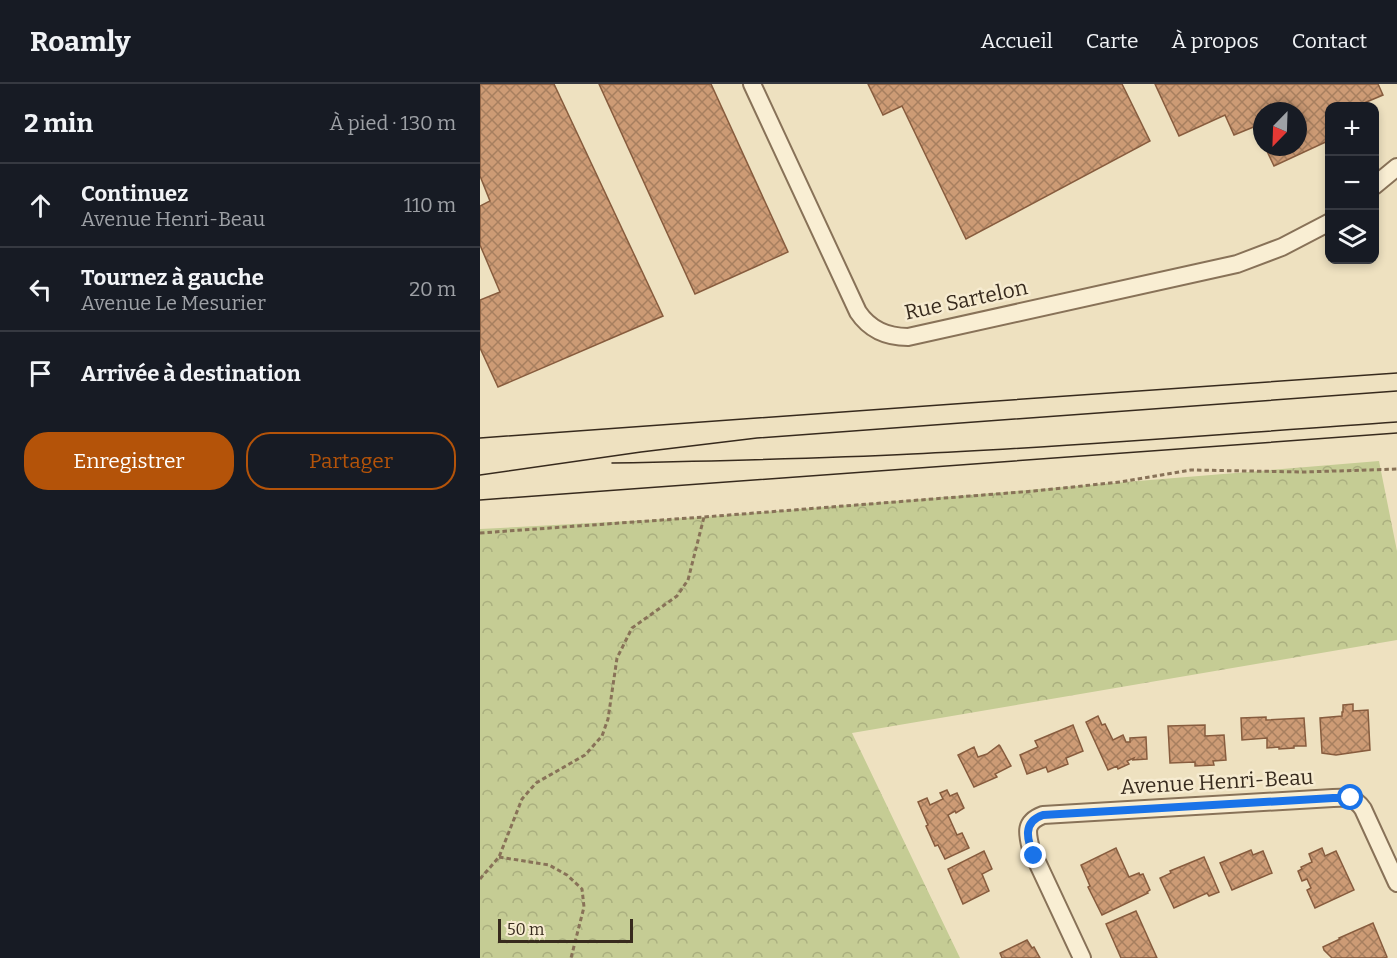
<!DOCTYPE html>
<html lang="fr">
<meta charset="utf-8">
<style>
body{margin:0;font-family:Bitter,serif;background:#20242c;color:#f1f3f6}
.controls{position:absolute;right:18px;top:18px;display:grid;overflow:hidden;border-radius:12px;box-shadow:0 3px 9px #0003}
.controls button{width:54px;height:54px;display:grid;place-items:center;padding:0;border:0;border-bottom:2px solid #363941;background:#171b24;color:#f1f3f6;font:30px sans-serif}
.compass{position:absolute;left:773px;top:18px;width:54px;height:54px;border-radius:50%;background:#171b24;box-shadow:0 3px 9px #0003;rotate:203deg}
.scale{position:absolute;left:18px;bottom:15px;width:135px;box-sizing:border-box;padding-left:6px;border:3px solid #372a1d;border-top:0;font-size:16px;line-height:21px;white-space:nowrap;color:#372a1d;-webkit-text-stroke:4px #f6ebd0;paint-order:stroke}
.stop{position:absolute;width:18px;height:18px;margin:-14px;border:4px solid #1a73e8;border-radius:50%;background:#fff}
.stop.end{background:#1a73e8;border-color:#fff;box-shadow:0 2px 6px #0008}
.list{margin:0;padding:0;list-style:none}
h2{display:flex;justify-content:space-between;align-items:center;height:78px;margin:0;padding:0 24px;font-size:26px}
h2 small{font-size:20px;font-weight:400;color:#9ea1a6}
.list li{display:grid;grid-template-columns:39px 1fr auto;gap:18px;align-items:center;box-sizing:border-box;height:84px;padding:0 24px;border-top:2px solid #363941}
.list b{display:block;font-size:22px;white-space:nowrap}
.list p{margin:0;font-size:20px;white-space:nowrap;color:#9ea1a6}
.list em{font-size:20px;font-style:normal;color:#9ea1a6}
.actions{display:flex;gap:12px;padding:18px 24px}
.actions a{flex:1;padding:14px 0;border:2px solid #b45309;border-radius:24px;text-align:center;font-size:21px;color:#b45309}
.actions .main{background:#b45309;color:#fff}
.icon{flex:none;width:33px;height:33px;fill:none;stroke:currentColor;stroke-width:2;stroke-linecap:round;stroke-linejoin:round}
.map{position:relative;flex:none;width:917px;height:874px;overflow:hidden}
header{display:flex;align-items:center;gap:36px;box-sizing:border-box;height:84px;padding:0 30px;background:#171b24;border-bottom:2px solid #363941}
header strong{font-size:28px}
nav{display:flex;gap:33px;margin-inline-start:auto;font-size:21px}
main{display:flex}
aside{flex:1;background:#171b24}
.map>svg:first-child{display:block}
.forest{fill:url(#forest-crowns)}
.building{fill:url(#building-cross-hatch);stroke:#875c3e;stroke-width:1.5}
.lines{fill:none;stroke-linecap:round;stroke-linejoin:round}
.minor-casing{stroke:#887258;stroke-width:20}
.path{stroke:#887258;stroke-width:3;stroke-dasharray:4.5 3;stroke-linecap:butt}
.minor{stroke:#f9eed3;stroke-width:16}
.tram{stroke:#372a1d;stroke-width:1.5}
.route{stroke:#1a73e8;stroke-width:8}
.labels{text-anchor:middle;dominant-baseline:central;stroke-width:5;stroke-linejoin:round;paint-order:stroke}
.street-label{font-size:21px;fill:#372a1d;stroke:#f6ebd0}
</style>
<header>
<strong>Roamly</strong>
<nav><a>Accueil</a><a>Carte</a><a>À propos</a><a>Contact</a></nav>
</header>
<main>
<aside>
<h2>2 min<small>À pied · 130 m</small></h2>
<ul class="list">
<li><svg class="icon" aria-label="ahead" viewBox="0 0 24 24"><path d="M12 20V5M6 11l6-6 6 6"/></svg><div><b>Continuez</b><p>Avenue Henri-Beau</p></div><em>110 m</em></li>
<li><svg class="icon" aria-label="left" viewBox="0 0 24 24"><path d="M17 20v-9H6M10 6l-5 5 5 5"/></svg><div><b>Tournez à gauche</b><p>Avenue Le Mesurier</p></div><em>20 m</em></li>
<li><svg class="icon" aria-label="arrive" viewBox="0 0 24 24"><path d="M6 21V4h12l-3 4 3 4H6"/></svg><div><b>Arrivée à destination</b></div></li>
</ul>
<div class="actions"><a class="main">Enregistrer</a><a>Partager</a></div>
</aside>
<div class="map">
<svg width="917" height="874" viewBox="0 0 917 874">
<defs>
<pattern id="forest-crowns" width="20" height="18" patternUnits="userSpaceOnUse" patternTransform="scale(1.5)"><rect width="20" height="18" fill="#c5cc94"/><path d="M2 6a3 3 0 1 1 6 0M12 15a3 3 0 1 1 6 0" fill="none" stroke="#aaaf7f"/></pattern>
<pattern id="building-cross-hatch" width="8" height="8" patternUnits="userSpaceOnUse" patternTransform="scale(1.5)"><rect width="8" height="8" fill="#cd9b75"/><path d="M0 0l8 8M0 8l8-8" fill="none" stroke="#a77f5f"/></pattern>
</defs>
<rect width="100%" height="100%" fill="#eee1c0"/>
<polygon class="forest" points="899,377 917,467 917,556 372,649 480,874 0,874 0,445 224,433"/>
<g class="building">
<polygon points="0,0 74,0 183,232 18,303 0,264 0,216 20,208 0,161 0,122 10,117 0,92"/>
<polygon points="119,0 231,0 308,168 215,210"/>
<polygon points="388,0 642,0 670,57 486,155 422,22 403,31"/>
<polygon points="675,0 898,0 903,11 877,22 850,22 850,56 794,82 785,63 818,63 818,27 782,27 782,56 776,42 754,51 745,31 699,52"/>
<polygon points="873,620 873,627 888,626 890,666 856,671 842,669 840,634 862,632 862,628 863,628 863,621"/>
<polygon points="618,632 622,641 625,640 633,656 643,651 646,658 650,658 650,654 666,653 667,675 653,676 654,674 647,677 649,680 638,685 637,682 628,686 606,638"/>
<polygon points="786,633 786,636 824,634 826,662 814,662 814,664 799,665 799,663 787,664 787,654 762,656 761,634"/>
<polygon points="593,641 603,667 586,674 588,680 568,688 566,683 547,690 540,671 558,663 555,657"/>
<polygon points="725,641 725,652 744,651 746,676 733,677 734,681 715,682 715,678 690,679 688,642"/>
<polygon points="519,661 520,662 531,682 515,690 517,693 494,703 478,671 494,663 498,673 507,670"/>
<polygon points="467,706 470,712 477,709 484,724 476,729 475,727 468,731 477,751 482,749 489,764 465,775 458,761 455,762 446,742 448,741 438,718 447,714 450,721 463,715 460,709"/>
<polygon points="636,764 649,793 659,789 660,791 663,790 670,806 667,808 668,809 622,831 608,803 610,802 601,781"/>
<polygon points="842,764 845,772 856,767 874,806 835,824 827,806 831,804 827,795 822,797 818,787 822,785 821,783 832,778 829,770"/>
<polygon points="771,766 773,771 783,767 792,789 752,806 740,779"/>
<polygon points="504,767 512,785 502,790 509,807 483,820 468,785"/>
<polygon points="724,773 739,808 729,812 727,809 694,824 680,794 691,789 690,787"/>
<polygon points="656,827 677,874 641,874 626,840"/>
<polygon points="893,839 907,873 904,874 852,874 844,866 843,863 860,855 859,854"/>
<polygon points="547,856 552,864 554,863 560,874 522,874 520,869"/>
</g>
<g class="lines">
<defs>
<g id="minor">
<path d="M272 0 378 228C390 246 407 253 428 253L757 180 802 163 850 138"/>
<polyline points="894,102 917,83"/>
<path d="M602 874 551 765C547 749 544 738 563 731L853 714C866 713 875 713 883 725L917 799"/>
</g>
</defs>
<use href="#minor" class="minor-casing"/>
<g class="path">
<polyline points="0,449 224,433 554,407 640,398 711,386 825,388 917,385"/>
<polyline points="19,773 69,781 87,791 102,805 104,823 91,874"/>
<polyline points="0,795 19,773 42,715 56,699 105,671 122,652 128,635 137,574 152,544 197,512 208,496 224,433"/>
</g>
<use href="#minor" class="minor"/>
<g class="tram">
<path d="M0 354C306 334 611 308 917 289"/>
<path d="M132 379C232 377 332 375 432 370 594 363 755 349 917 338"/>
<polyline points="0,391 161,368 277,354 917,307"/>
<polyline points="0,416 917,349"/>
</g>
</g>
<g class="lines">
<path class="route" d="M554 772C547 756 542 738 563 731L853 714H871"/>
</g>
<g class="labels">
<g class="street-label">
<text transform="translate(486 216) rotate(-12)">Rue Sartelon</text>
<text transform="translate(737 698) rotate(-3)">Avenue Henri-Beau</text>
</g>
</g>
</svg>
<div class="controls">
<button>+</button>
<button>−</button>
<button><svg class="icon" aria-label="layers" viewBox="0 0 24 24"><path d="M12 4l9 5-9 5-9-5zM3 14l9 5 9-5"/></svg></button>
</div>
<svg class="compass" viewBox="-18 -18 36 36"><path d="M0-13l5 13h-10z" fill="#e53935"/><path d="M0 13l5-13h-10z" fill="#9ea1a6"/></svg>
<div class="scale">50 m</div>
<div class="stop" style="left:871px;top:714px"></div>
<div class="stop end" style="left:554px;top:772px"></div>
</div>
</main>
